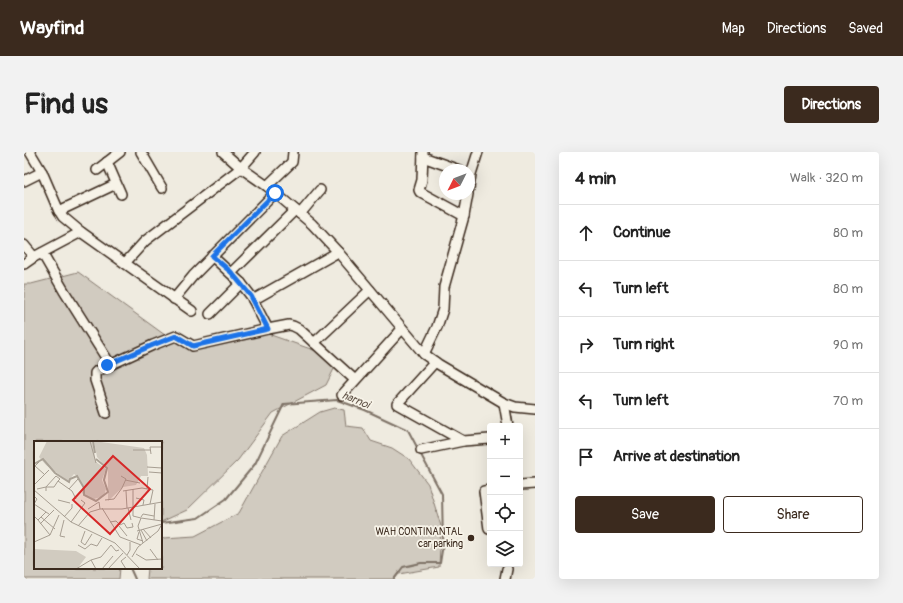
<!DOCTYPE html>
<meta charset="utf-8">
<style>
body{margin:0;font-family:Pangolin,sans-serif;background:#f2f2f2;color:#222}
.controls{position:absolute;right:12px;bottom:12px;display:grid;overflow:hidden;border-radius:4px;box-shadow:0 4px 16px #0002}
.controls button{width:36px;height:36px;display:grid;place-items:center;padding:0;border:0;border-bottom:1px solid #e0e0e0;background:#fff;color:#222;font:20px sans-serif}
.compass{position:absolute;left:415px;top:12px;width:36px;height:36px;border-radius:50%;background:#fff;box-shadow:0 4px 16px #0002;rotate:228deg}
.stop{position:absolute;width:12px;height:12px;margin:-9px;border:3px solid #1a73e8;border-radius:50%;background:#fff}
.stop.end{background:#1a73e8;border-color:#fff;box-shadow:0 1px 4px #0008}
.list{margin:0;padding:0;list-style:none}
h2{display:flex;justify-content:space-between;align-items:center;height:52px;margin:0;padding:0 16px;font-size:17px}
h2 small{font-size:13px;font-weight:400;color:#767676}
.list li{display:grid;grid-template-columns:26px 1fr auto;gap:12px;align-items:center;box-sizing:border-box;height:56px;padding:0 16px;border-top:1px solid #e0e0e0}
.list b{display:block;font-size:15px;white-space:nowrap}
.list em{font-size:13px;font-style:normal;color:#767676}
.actions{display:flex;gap:8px;padding:12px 16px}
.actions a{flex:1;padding:9px 0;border:1px solid #3b2a1e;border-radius:4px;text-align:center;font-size:14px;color:#3b2a1e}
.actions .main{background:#3b2a1e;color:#fff}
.icon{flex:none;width:22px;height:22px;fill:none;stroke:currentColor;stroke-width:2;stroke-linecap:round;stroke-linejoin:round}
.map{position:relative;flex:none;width:511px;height:427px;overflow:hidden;border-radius:4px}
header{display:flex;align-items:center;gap:24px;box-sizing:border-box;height:56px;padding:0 20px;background:#3b2a1e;color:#fff}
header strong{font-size:19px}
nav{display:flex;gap:22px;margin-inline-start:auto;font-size:14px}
.intro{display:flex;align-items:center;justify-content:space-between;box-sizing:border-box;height:96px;padding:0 24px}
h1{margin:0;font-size:28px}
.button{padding:10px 18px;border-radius:4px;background:#3b2a1e;color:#fff;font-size:14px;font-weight:700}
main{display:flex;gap:24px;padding:0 24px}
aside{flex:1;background:#fff;border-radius:4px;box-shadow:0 4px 16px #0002}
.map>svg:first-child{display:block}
.green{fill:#d1cbc0;stroke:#867a6f}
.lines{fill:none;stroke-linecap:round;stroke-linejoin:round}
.stream{stroke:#7e7266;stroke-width:2}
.street-casing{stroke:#3b2a1e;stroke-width:12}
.street{stroke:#f7f3e8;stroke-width:9}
.route{stroke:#1a73e8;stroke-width:5}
.poi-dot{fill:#3b2a1e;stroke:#f7f3e8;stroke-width:1.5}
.labels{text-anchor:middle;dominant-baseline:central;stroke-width:3.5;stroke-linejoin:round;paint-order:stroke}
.poi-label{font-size:10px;fill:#3b2a1e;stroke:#f7f3e8;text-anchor:end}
.water-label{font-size:11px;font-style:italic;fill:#625448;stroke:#f7f3e8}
.inset-river{fill:none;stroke:#aaa296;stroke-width:2}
.inset-road{fill:none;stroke:#a79e92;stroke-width:1}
.view{fill:#d62828;fill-opacity:0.15;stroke:#d62828;stroke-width:2}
.inset-edge{fill:none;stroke:#3b2a1e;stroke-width:2}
</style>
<header>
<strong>Wayfind</strong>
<nav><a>Map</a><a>Directions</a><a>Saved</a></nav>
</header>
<div class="intro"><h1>Find us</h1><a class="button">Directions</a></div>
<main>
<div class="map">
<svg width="511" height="427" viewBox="0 0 511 427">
<rect width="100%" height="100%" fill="#efebe0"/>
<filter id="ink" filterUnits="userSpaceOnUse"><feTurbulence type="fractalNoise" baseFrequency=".025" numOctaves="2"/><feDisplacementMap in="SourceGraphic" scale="8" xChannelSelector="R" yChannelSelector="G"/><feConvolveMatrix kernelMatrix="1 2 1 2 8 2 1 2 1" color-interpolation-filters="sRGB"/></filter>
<g filter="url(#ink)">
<g class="green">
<polygon points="54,120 145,186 185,194 244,182 315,207 302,233 249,261 214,308 163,358 137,370 137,290 11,290 11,416 96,416 95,427 0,427 0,132 7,132"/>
<polygon points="310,256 320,258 322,274 339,276 347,289 368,296 385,307 404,332 417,374 415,415 375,422 371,427 123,427 124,416 137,416 137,389 140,386 171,384 215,361 258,284 296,260"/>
</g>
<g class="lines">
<g class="stream">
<polyline points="137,371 174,366 202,347 231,312 260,252 313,248 341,258 384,278 394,297"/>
<polyline points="106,416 111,427"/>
<polyline points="370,427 379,415 397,411 416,411 419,392 418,342 396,301"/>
</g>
<defs>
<g id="street">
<polyline points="6,0 18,20 34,57 39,65 57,80 168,159"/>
<polyline points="117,0 138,36"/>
<polyline points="199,0 217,16 243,34 288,72 314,100 400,202 414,212 480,251 491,255 511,257"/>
<polyline points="399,0 398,28 395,38 396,40 440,64"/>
<polyline points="399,5 435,18"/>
<polyline points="83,10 97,42"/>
<polyline points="73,18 96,0"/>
<polyline points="0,29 18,20"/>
<polyline points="243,34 268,10 269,0"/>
<polyline points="445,37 447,22 454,0"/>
<polyline points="35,59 92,32"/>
<polyline points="276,62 296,38"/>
<polyline points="0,93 10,105"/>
<polyline points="18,101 40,139 86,212"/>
<polyline points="188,104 217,131 227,144 244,177"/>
<polyline points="101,111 121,89 217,16 231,0"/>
<polyline points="0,112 10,105 57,80"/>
<polyline points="207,121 271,58"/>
<polyline points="150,147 169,124 251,41"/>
<polyline points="229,148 314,100"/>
<polyline points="186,162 217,131"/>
<polyline points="290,191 346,138"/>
<polyline points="400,202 413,175 419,157 420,135 440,64 444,42"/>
<polyline points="411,210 373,252 439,289 466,287"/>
<polyline points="318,243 378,177"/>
<polyline points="480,251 484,274"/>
<polyline points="82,261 71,228 71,221 73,219 129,193 152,184 169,194 244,177 265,173 269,174 275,177 331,228"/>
<polyline points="397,298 439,289"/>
<polyline points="496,333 511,332"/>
<polyline points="465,377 460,339 466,338"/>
<polyline points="481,427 483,417"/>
</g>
</defs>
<use href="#street" class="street-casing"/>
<use href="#street" class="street"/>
</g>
</g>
<g class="lines" filter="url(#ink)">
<polyline class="route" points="83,213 129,193 152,184 169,194 244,177 227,144 207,120 188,104 251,41"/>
</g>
<circle class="poi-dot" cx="447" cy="386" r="4"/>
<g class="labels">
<g class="poi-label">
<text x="439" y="380">WAH CONTINANTAL<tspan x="439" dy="12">car parking</tspan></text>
</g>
<g class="water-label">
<text transform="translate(332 248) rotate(22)">harnoi</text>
</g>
</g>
<g transform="translate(10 289)">
<rect width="128" height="128" fill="#efebe0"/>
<path d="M13 0H58L62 21 72 28 68 39 72 48 70 55 60 58 51 55 48 52 50 46 43 35 40 33 34 40 12 24 5 16ZM60 0 110 7 113 14 114 35H107L102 44 89 46 74 60V28L63 16Z" fill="#d1cbc0"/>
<path d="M0 108 42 110 52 116 43 128H0Z" fill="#d1cbc0"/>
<path class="inset-river" d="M59 0 61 12M0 23 9 18 21 32 35 41 36 38 43 35 50 47V54L62 60 74 51 70 39 73 27 62 18"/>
<path class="inset-road" d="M56 0 62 22M99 9H116M117 13 116 6H128M5 21 1 25 10 33M113 26 128 27M115 31 128 32M91 39 106 42M0 44 15 29M3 48 12 46 22 35 26 38 24 40M35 48 44 38M99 48V75L107 77M113 48 114 36M0 49 37 81 81 102 106 128M12 50V46H20L24 40 38 50 42 58M89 50 108 47 119 49 116 63M92 50 93 67M1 56 3 58 0 63 15 73M102 57 110 59 109 64M24 59 36 62M71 59 80 58 88 47 92 38 87 35M68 67 86 96 107 104M94 67 97 79M54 68 65 61 66 68M0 75 4 79 12 71M7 76 21 88M30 76 38 67V63M107 76 109 73 120 75M4 79 16 94M30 79 26 95 31 96M120 79 121 63M37 81 51 62 47 59M76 81 82 80 86 84 90 82 93 87 99 86 98 82M6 83 20 69M44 85 56 71 66 68H88L128 61M85 85 93 95M109 88 117 97M107 89 113 100M51 90 47 101 51 104 58 93M103 90 128 83M105 91 103 98 109 100M0 101 16 94 25 74M109 102 104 85 107 77 128 80M44 104 51 108 57 103 63 105 68 97M116 108 124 119M102 113 112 119 128 118M93 114 96 109V101M92 116 87 120 92 128M98 116 104 106 124 90 128 83M42 128 57 119M62 128 57 119 67 116 77 104 82 110 85 109M68 128 79 115M74 128 89 112"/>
<path class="view" d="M79 15 116 48 76 93 39 59Z"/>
<rect width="128" height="128" class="inset-edge"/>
</g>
</svg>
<div class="controls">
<button>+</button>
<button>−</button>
<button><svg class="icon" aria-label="locate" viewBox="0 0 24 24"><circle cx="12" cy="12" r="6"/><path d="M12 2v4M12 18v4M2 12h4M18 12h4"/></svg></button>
<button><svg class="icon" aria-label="layers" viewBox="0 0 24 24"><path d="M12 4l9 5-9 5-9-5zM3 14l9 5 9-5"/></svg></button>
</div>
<svg class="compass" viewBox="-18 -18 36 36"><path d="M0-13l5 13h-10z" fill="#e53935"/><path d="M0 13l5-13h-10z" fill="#767676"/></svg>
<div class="stop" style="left:251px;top:41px"></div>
<div class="stop end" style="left:83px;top:213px"></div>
</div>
<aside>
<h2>4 min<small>Walk · 320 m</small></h2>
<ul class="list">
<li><svg class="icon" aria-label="ahead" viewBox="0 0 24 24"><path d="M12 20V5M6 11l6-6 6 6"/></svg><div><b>Continue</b></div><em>80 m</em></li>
<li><svg class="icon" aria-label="left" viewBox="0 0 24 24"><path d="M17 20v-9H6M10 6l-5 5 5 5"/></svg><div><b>Turn left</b></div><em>80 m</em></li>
<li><svg class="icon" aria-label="right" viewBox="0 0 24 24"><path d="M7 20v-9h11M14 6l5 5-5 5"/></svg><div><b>Turn right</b></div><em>90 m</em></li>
<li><svg class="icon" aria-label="left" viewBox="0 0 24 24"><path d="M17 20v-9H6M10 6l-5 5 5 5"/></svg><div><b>Turn left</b></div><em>70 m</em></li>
<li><svg class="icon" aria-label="arrive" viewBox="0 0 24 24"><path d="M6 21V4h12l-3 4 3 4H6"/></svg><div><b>Arrive at destination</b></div></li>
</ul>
<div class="actions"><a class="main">Save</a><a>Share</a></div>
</aside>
</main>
